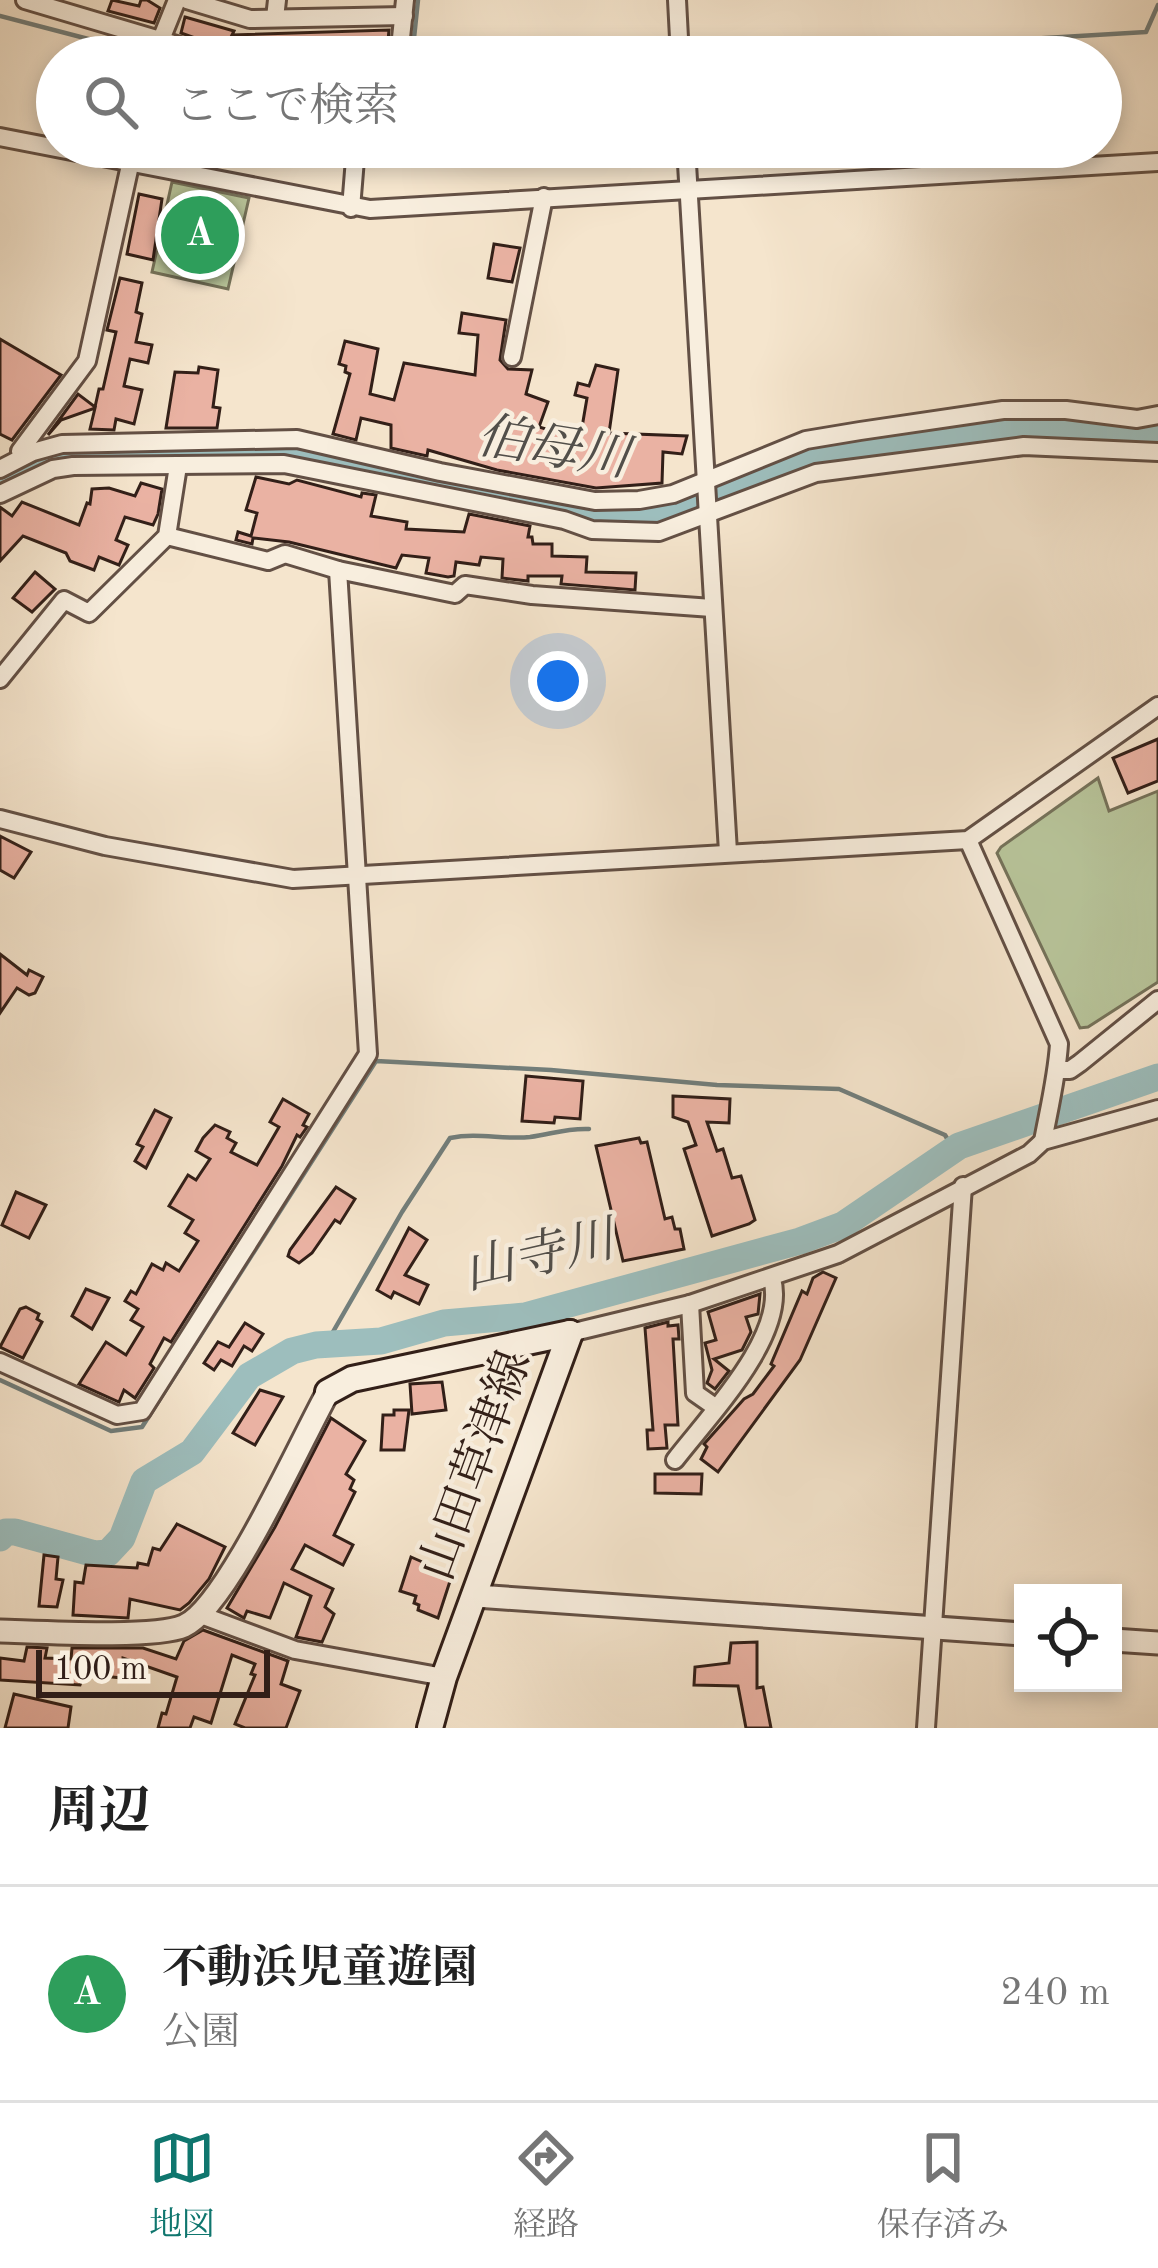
<!DOCTYPE html>
<html lang="ja">
<meta charset="utf-8">
<style>
body{margin:0;font-family:"Old Standard TT","Noto Serif JP",serif;background:#f6f6f6;color:#222}
.controls{position:absolute;right:36px;bottom:36px;display:grid;overflow:hidden;border-radius:0px;box-shadow:0 6px 18px #0003}
.controls button{width:108px;height:108px;display:grid;place-items:center;padding:0;border:0;border-bottom:3px solid #e0e0e0;background:#fff;color:#222;font:60px sans-serif}
.scale{position:absolute;left:36px;bottom:30px;width:234px;box-sizing:border-box;padding-left:12px;border:6px solid #321f18;border-top:0;font-size:33px;line-height:42px;white-space:nowrap;color:#321f18;-webkit-text-stroke:9px #f8eede;paint-order:stroke}
.you{position:absolute;left:558px;top:681px;width:42px;height:42px;margin:-30px;border:9px solid #fff;border-radius:50%;background:#1a73e8;box-shadow:0 0 0 18px #1a73e833}
.badge{display:grid;place-items:center;width:78px;height:78px;border-radius:50%;background:#0f766e;color:#fff;font-size:39px;font-weight:700}
.pin{position:absolute;translate:-50% -50%;border:6px solid #fff;box-shadow:0 3px 12px #0006}
.list{margin:0;padding:0;list-style:none}
h2{display:flex;justify-content:space-between;align-items:center;height:156px;margin:0;padding:0 48px;font-size:51px}
h2 small{font-size:39px;font-weight:400;color:#767676}
.list li{display:grid;grid-template-columns:78px 1fr auto;gap:36px;align-items:center;box-sizing:border-box;height:216px;padding:0 48px;border-top:3px solid #e0e0e0}
.list b{display:block;font-size:45px;white-space:nowrap}
.list p{margin:0;font-size:39px;white-space:nowrap;color:#767676}
.list em{font-size:39px;font-style:normal;color:#767676}
.icon{flex:none;width:66px;height:66px;fill:none;stroke:currentColor;stroke-width:2;stroke-linecap:round;stroke-linejoin:round}
.map{position:relative;flex:none;width:1158px;height:1728px;overflow:hidden}
.search{position:absolute;background:#fff;box-shadow:0 6px 18px #0003;left:36px;right:36px;top:36px;height:132px;display:flex;align-items:center;gap:30px;box-sizing:border-box;padding:0 42px;border-radius:66px;color:#767676;font-size:45px}
.sheet{height:372px;background:#fff}
nav{display:flex;justify-content:space-around;align-items:center;box-sizing:border-box;height:168px;border-top:3px solid #e0e0e0;background:#fff;font-size:33px;color:#767676}
nav a{display:grid;justify-items:center;gap:6px}
nav .on{color:#0f766e}
.map>svg:first-child{display:block}
.green{fill:#b8c59b;stroke:#75725a;stroke-width:3}
.lines{fill:none;stroke-linecap:round;stroke-linejoin:round}
.stream{stroke:#727e7b;stroke-width:4.5}
.river{stroke:#9dbebd;stroke-width:27}
.building{fill:#eab2a3;stroke:#321f18;stroke-width:3}
.minor-casing{stroke:#635045;stroke-width:22}
.tertiary-casing{stroke:#635045;stroke-width:27}
.secondary-casing{stroke:#321f18;stroke-width:30}
.minor{stroke:#f8eede;stroke-width:16}
.tertiary{stroke:#f8eede;stroke-width:21}
.secondary{stroke:#f8eede;stroke-width:24}
.labels{text-anchor:middle;dominant-baseline:central;stroke-width:9;stroke-linejoin:round;paint-order:stroke}
.street-label{font-size:48px;fill:#321f18;stroke:#f8eede}
.water-label{font-size:51px;font-style:italic;fill:#524f4a;stroke:#f8eede}
</style>
<div class="map">
<svg width="1158" height="1728" viewBox="0 0 1158 1728">
<rect width="100%" height="100%" fill="#f5e5cd"/>
<filter id="stains"><feTurbulence type="fractalNoise" baseFrequency=".00167" numOctaves="4"/><feColorMatrix values="0 0 0 0 .2 0 0 0 0 .09 0 0 0 0 .02 0 0 0 .5 -.17"/></filter>
<radialGradient id="worn" r=".72"><stop offset=".6" stop-color="#630" stop-opacity="0"/><stop offset="1" stop-color="#630" stop-opacity=".3"/></radialGradient>
<g class="green">
<polygon points="172,182 249,198 228,289 152,272"/>
<polygon points="1098,778 1109,811 1158,791 1158,982 1088,1027 1080,1028 997,853 1001,847"/>
</g>
<g class="lines">
<g class="stream">
<polyline points="0,16 142,53"/>
<polyline points="412,57 418,0"/>
<polyline points="724,57 1146,32 1158,5"/>
<path d="M326 1344 402 1212 450 1138C478 1132 503 1140 530 1137 552 1134 566 1128 589 1129"/>
<polyline points="0,1380 111,1431 142,1427 376,1061 551,1070 717,1085 839,1089 945,1135 954,1150"/>
</g>
<g class="river">
<polyline points="0,482 58,456 284,451 595,514 655,513 794,459 893,443 1025,427 1158,434"/>
<polyline points="0,1538 6,1532 15,1532 95,1554 108,1553 122,1538 144,1481 192,1452 249,1376 292,1351 316,1345 381,1341 444,1323 525,1316 800,1241 843,1225 959,1146 1158,1077"/>
</g>
</g>
<g class="building">
<polygon points="112,0 139,6 141,0 147,0 160,8 154,23 108,11"/>
<polygon points="185,17 234,31 232,35 389,30 387,51 245,56 181,33"/>
<polygon points="139,194 162,199 153,260 127,254"/>
<polygon points="494,244 520,248 512,282 488,278"/>
<polygon points="120,278 142,283 136,312 142,314 136,342 152,345 148,363 130,359 124,386 142,390 134,424 116,419 114,430 90,429 95,408 61,420 48,435 78,394 95,407 99,389 103,389 116,332 107,330"/>
<polygon points="462,313 506,320 500,360 508,369 532,370 526,394 548,402 539,427 580,439 587,398 575,395 578,383 589,386 596,365 618,370 609,433 687,436 682,454 663,452 662,483 596,488 497,470 428,450 427,456 391,448 391,425 361,418 356,440 333,434 350,374 345,372 346,366 339,364 345,341 378,349 370,394 394,400 404,363 475,375 478,335 459,333"/>
<polygon points="0,339 61,375 12,440 0,434"/>
<polygon points="199,367 218,370 213,407 220,408 217,428 166,428 175,372 198,373"/>
<polygon points="256,477 289,484 297,480 361,497 362,493 376,495 371,516 407,522 406,529 464,532 469,514 530,526 528,537 532,537 533,544 552,544 552,556 587,557 586,572 636,573 635,590 561,584 562,576 528,576 528,581 502,578 503,559 481,557 479,565 456,562 454,576 448,577 426,573 429,558 402,555 396,568 289,542 253,538 252,544 236,540 238,532 251,536 257,513 246,510"/>
<polygon points="141,483 162,489 158,514 153,525 125,517 116,540 128,545 119,565 99,557 94,570 70,561 66,553 23,536 0,561 0,507 12,516 22,502 79,525 87,503 90,504 92,489 109,488 135,496"/>
<polygon points="35,572 55,589 32,612 13,598"/>
<polygon points="1158,739 1158,781 1128,793 1113,758"/>
<polygon points="0,836 31,852 14,878 0,870"/>
<polygon points="0,954 27,975 29,970 43,977 35,993 29,995 17,988 0,1013"/>
<polygon points="526,1076 583,1081 580,1119 555,1117 554,1123 522,1121"/>
<polygon points="673,1096 730,1099 729,1123 707,1122 717,1151 723,1149 732,1178 741,1176 755,1220 749,1224 712,1236 684,1149 696,1145 688,1122 673,1117"/>
<polygon points="283,1099 309,1114 303,1125 307,1127 300,1137 297,1135 282,1166 171,1342 164,1338 150,1364 154,1368 135,1398 124,1390 119,1402 79,1384 106,1342 126,1355 143,1327 131,1320 138,1309 125,1301 131,1291 136,1294 152,1264 163,1270 166,1263 179,1271 198,1241 185,1233 193,1220 169,1206 188,1175 196,1180 210,1159 196,1151 203,1138 215,1125 230,1132 227,1138 236,1143 231,1152 257,1165 279,1127 270,1122"/>
<polygon points="155,1110 171,1118 146,1168 135,1161 143,1147 137,1144"/>
<polygon points="639,1138 641,1143 647,1142 665,1219 672,1217 675,1229 680,1229 684,1249 623,1261 596,1146"/>
<polygon points="336,1187 355,1199 340,1223 335,1220 312,1253 299,1263 288,1256 290,1250"/>
<polygon points="16,1192 46,1205 29,1238 2,1225"/>
<polygon points="409,1228 427,1240 405,1275 428,1285 419,1304 394,1292 391,1298 377,1290"/>
<polygon points="823,1272 836,1278 800,1360 718,1472 701,1459 707,1447 704,1444 744,1399 753,1394 774,1366 771,1364 802,1291 807,1294 813,1278"/>
<polygon points="86,1289 109,1298 92,1329 72,1316"/>
<polygon points="760,1294 758,1314 746,1317 751,1332 742,1350 714,1359 729,1371 715,1389 707,1383 712,1370 705,1343 716,1340 708,1312"/>
<polygon points="26,1307 39,1314 37,1319 42,1322 23,1358 0,1347 20,1309"/>
<polygon points="668,1322 668,1326 678,1325 679,1339 673,1339 678,1425 665,1425 667,1448 648,1449 647,1430 653,1430 645,1328"/>
<polygon points="245,1323 263,1334 252,1351 244,1346 232,1366 221,1360 214,1370 204,1363 218,1342 229,1347"/>
<polygon points="442,1382 446,1410 412,1414 410,1384"/>
<polygon points="260,1390 283,1397 255,1445 233,1433"/>
<polygon points="394,1410 409,1410 404,1450 381,1450 383,1415 394,1415"/>
<polygon points="331,1418 365,1441 346,1474 354,1480 350,1489 355,1492 334,1535 353,1545 343,1565 305,1545 292,1569 333,1589 325,1607 334,1614 322,1642 296,1637 311,1596 284,1583 270,1618 247,1611 244,1618 227,1608 275,1527"/>
<polygon points="655,1474 702,1474 701,1494 655,1493"/>
<polygon points="177,1524 225,1547 209,1579 189,1603 180,1610 130,1599 128,1618 73,1615 75,1582 83,1583 86,1565 137,1568 138,1563 148,1565 153,1548 160,1550"/>
<polygon points="44,1555 58,1557 56,1579 63,1580 57,1607 39,1606"/>
<polygon points="411,1557 452,1575 438,1618 418,1610 419,1605 414,1603 416,1596 400,1591"/>
<polygon points="203,1630 288,1661 281,1684 300,1691 286,1728 245,1728 235,1724 255,1675 251,1674 255,1664 232,1655 211,1723 194,1717 190,1728 158,1728 162,1713 166,1714 177,1677 123,1658 122,1678 84,1674 80,1685 0,1680 0,1658 24,1661 27,1647 47,1648 45,1658 71,1659 72,1648 143,1648 176,1659 184,1641"/>
<polygon points="757,1642 757,1688 763,1687 771,1728 746,1728 738,1686 694,1685 695,1667 729,1663 731,1643"/>
<polygon points="14,1694 71,1707 68,1728 5,1728"/>
</g>
<g class="lines">
<defs>
<g id="minor">
<polyline points="25,0 217,57"/>
<polyline points="187,0 250,19 404,16"/>
<polyline points="677,0 680,57"/>
<polyline points="275,18 277,0"/>
<polyline points="154,57 177,0"/>
<polyline points="399,57 405,0"/>
<polyline points="0,137 370,209 1158,162"/>
<polyline points="686,147 728,852"/>
<polyline points="351,208 356,147"/>
<polyline points="512,357 544,197"/>
<polyline points="20,451 87,361 134,147"/>
<polyline points="0,469 33,452 62,444 297,439 440,472 595,501 639,500 673,494 806,440 860,431 1003,410 1066,410 1137,419 1158,415"/>
<polyline points="0,494 53,469 73,466 284,464 564,520 592,530 659,532 816,473 1024,446 1158,452"/>
<polyline points="167,536 268,561 285,554 338,570 455,594 465,585 532,595 712,608"/>
<polyline points="0,679 64,600 89,613 167,536 178,466"/>
<polyline points="0,819 105,846 293,879 968,840 1158,706"/>
<path d="M968 840 1059 1044C1057 1076 1049 1109 1043 1141"/>
<polyline points="1058,1070 1070,1070 1080,1063 1158,1000"/>
<polyline points="690,1304 695,1393 715,1407"/>
<polyline points="570,1333 690,1304 838,1254 1029,1154 1043,1141 1158,1109"/>
<polyline points="0,1362 117,1415 142,1411 368,1054 338,570"/>
<path d="M675 1460C708 1417 788 1335 772 1279"/>
<polyline points="201,1615 295,1650 444,1677"/>
<polyline points="926,1728 963,1186"/>
</g>
<g id="tertiary">
<polyline points="476,1596 1023,1634"/>
<path d="M0 1631C38 1632 154 1639 184 1626 227 1607 301 1440 328 1392"/>
<polyline points="1113,1640 1158,1643"/>
</g>
<g id="secondary">
<polyline points="328,1392 352,1379 570,1333"/>
<polyline points="430,1728 444,1677 570,1333"/>
</g>
</defs>
<use href="#minor" class="minor-casing"/>
<use href="#tertiary" class="tertiary-casing"/>
<use href="#secondary" class="secondary-casing"/>
<use href="#minor" class="minor"/>
<use href="#tertiary" class="tertiary"/>
<use href="#secondary" class="secondary"/>
</g>
<g class="labels">
<g class="street-label">
<text transform="translate(477 1466) rotate(-70)">山田草津線</text>
</g>
<g class="water-label">
<text transform="translate(553 450) rotate(9)">伯母川</text>
<text transform="translate(539 1258) rotate(-13)">山寺川</text>
</g>
</g>
<rect width="100%" height="100%" filter="url(#stains)"/>
<rect width="100%" height="100%" fill="url(#worn)"/>
</svg>
<div class="controls">
<button><svg class="icon" aria-label="locate" viewBox="0 0 24 24"><circle cx="12" cy="12" r="6"/><path d="M12 2v4M12 18v4M2 12h4M18 12h4"/></svg></button>
</div>
<div class="scale">100 m</div>
<div class="you"></div>
<div class="pin badge" style="left:200px;top:235px;background:#2e9e5b">A</div>
<div class="search"><svg class="icon" aria-label="search" viewBox="0 0 24 24"><circle cx="10" cy="10" r="6"/><path d="M15 15l6 6"/></svg>ここで検索</div>
</div>
<section class="sheet">
<h2>周辺<small></small></h2>
<ul class="list">
<li><span class="badge" style="background:#2e9e5b">A</span><div><b>不動浜児童遊園</b><p>公園</p></div><em>240 m</em></li>
</ul>
</section>
<nav>
<a class="on"><svg class="icon" aria-label="map" viewBox="0 0 24 24"><path d="M3 6l6-2 6 2 6-2v14l-6 2-6-2-6 2zM9 4v14M15 6v14"/></svg>地図</a>
<a><svg class="icon" aria-label="directions" viewBox="0 0 24 24"><path d="M12 3l9 9-9 9-9-9zM9 14v-3h6M13 9l2 2-2 2"/></svg>経路</a>
<a><svg class="icon" aria-label="saved" viewBox="0 0 24 24"><path d="M7 4h10v16l-5-4-5 4z"/></svg>保存済み</a>
</nav>
